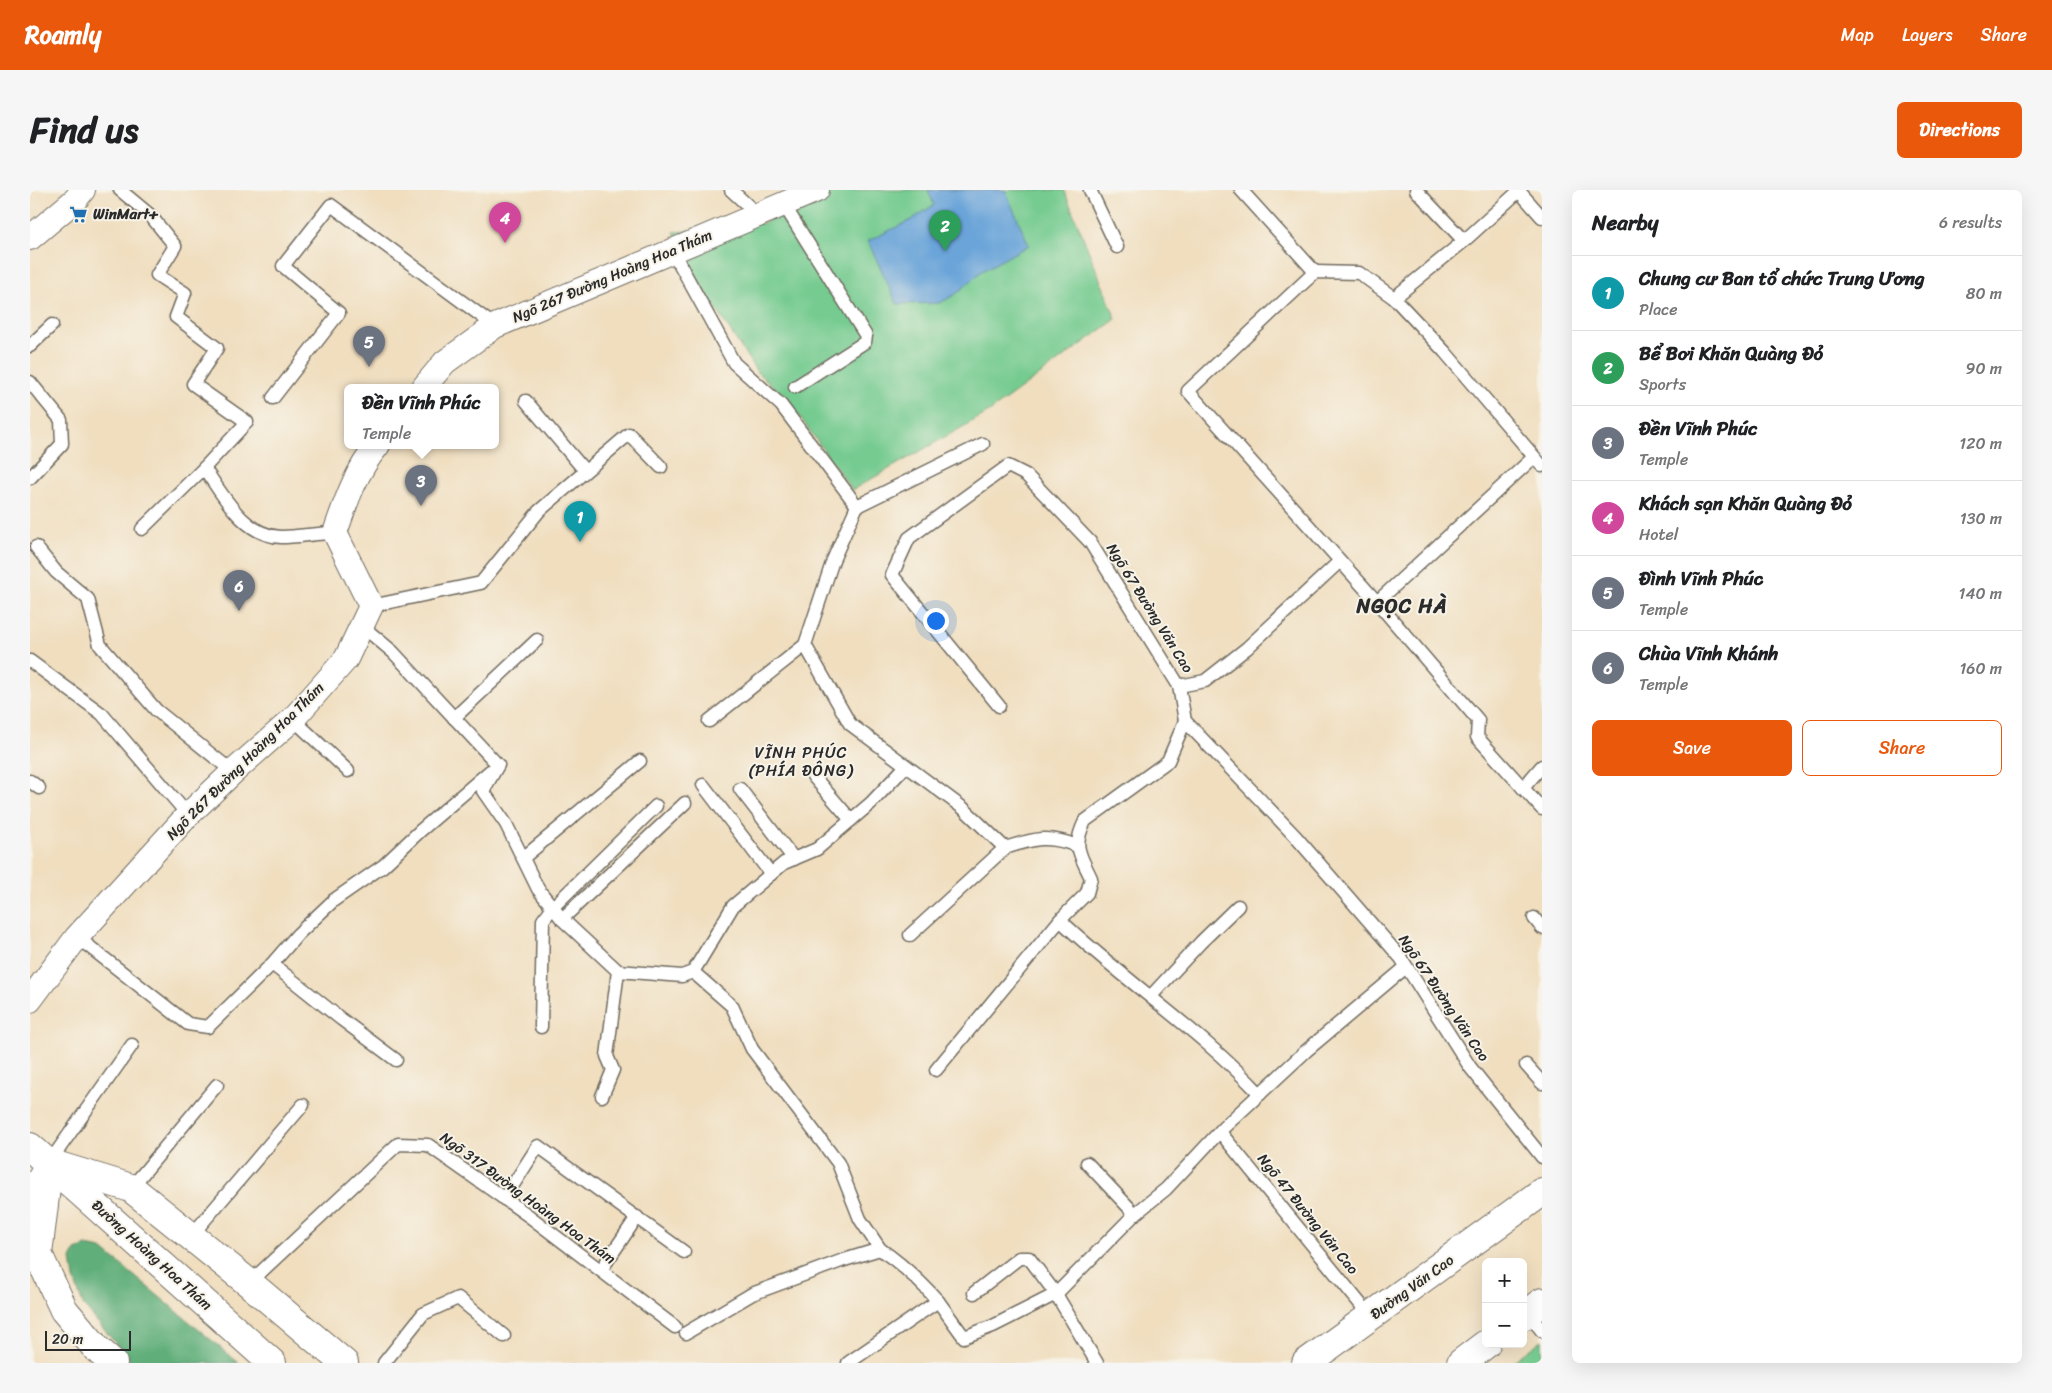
<!DOCTYPE html>
<meta charset="utf-8">
<style>
body{margin:0;font-family:Sriracha,sans-serif;background:#f6f6f6;color:#202124}
.controls{position:absolute;right:15px;bottom:15px;display:grid;overflow:hidden;border-radius:8px;box-shadow:0 5px 20px #0002}
.controls button{width:45px;height:45px;display:grid;place-items:center;padding:0;border:0;border-bottom:1px solid #e0e0e0;background:#fff;color:#202124;font:25px sans-serif}
.scale{position:absolute;left:15px;bottom:12px;width:86px;box-sizing:border-box;padding-left:5px;border:2px solid #2b2b2b;border-top:0;font-size:14px;line-height:18px;white-space:nowrap;color:#2b2b2b;-webkit-text-stroke:4px #f7f3e8;paint-order:stroke}
.you{position:absolute;left:905px;top:430px;width:18px;height:18px;margin:-12px;border:4px solid #fff;border-radius:50%;background:#1a73e8;box-shadow:0 0 0 8px #1a73e833}
.badge{display:grid;place-items:center;width:32px;height:32px;border-radius:50%;background:#ea580c;color:#fff;font-size:16px;font-weight:700}
.pin{position:absolute;translate:-50% -41px;filter:drop-shadow(0 1px 2px #0008)}
.pin::after{content:'';position:absolute;top:26px;width:18px;height:15px;background:inherit;clip-path:polygon(0 0,100% 0,50% 100%)}
.popup{position:absolute;left:314px;top:194px;width:155px;height:65px;box-sizing:border-box;display:grid;place-content:center;border-radius:8px;background:#fff;filter:drop-shadow(0 1px 4px #0005);font-size:16px;white-space:nowrap;color:#757577}
.popup b{font-size:19px;color:#202124}
.popup::after{content:'';position:absolute;left:50%;top:100%;margin-left:-10px;border:10px solid transparent;border-top-color:#fff}
.list{margin:0;padding:0;list-style:none}
h2{display:flex;justify-content:space-between;align-items:center;height:65px;margin:0;padding:0 20px;font-size:21px}
h2 small{font-size:16px;font-weight:400;color:#757577}
.list li{display:grid;grid-template-columns:32px 1fr auto;gap:15px;align-items:center;box-sizing:border-box;height:75px;padding:0 20px;border-top:1px solid #e0e0e0}
.list b{display:block;font-size:19px;white-space:nowrap}
.list p{margin:0;font-size:16px;white-space:nowrap;color:#757577}
.list em{font-size:16px;font-style:normal;color:#757577}
.actions{display:flex;gap:10px;padding:15px 20px}
.actions a{flex:1;padding:11px 0;border:1px solid #ea580c;border-radius:8px;text-align:center;font-size:18px;color:#ea580c}
.actions .main{background:#ea580c;color:#fff}
.map{position:relative;flex:none;width:1512px;height:1173px;overflow:hidden;border-radius:8px}
header{display:flex;align-items:center;gap:30px;box-sizing:border-box;height:70px;padding:0 25px;background:#ea580c;color:#fff}
header strong{font-size:24px}
nav{display:flex;gap:28px;margin-inline-start:auto;font-size:18px}
.intro{display:flex;align-items:center;justify-content:space-between;box-sizing:border-box;height:120px;padding:0 30px}
h1{margin:0;font-size:35px}
.button{padding:12px 22px;border-radius:8px;background:#ea580c;color:#fff;font-size:18px;font-weight:700}
main{display:flex;gap:30px;padding:0 30px}
aside{flex:1;background:#fff;border-radius:8px;box-shadow:0 5px 20px #0002}
.map>svg:first-child{display:block}
.green{fill:#75cb90;stroke:#507b5e}
.forest{fill:#60af7a;stroke:#466d52}
.water{fill:#6aa4d9;stroke:#4a6882}
.lines{fill:none;stroke-linecap:round;stroke-linejoin:round}
.lane-casing{stroke:#706a5f;stroke-width:15}
.street-casing{stroke:#706a5f;stroke-width:26}
.secondary-casing{stroke:#706a5f;stroke-width:30}
.primary-casing{stroke:#706a5f;stroke-width:30}
.lane{stroke:#fff;stroke-width:12}
.street{stroke:#fff;stroke-width:24}
.secondary{stroke:#fff;stroke-width:28}
.primary{stroke:#fff;stroke-width:28}
.labels{text-anchor:middle;dominant-baseline:central;stroke-width:4;stroke-linejoin:round;paint-order:stroke}
.poi-label{font-size:15px;font-weight:bold;fill:#2b2b2b;stroke:#f7f3e8;text-anchor:start}
.street-label{font-size:15px;fill:#2b2b2b;stroke:#f7f3e8}
.neighbourhood-label{font-size:16px;letter-spacing:1px;fill:#2b2b2b;stroke:#f7f3e8}
.district-label{font-size:20px;font-weight:bold;letter-spacing:1px;fill:#2b2b2b;stroke:#f7f3e8}
</style>
<header>
<strong>Roamly</strong>
<nav><a>Map</a><a>Layers</a><a>Share</a></nav>
</header>
<div class="intro"><h1>Find us</h1><a class="button">Directions</a></div>
<main>
<div class="map">
<svg width="1512" height="1173" viewBox="0 0 1512 1173">
<rect width="100%" height="100%" fill="#f7f3e8"/>
<filter id="ink" filterUnits="userSpaceOnUse"><feTurbulence type="fractalNoise" baseFrequency=".02" numOctaves="2"/><feDisplacementMap in="SourceGraphic" scale="10" xChannelSelector="R" yChannelSelector="G"/><feConvolveMatrix kernelMatrix="1 2 1 2 8 2 1 2 1" color-interpolation-filters="sRGB"/></filter>
<filter id="wash" filterUnits="userSpaceOnUse"><feTurbulence type="fractalNoise" baseFrequency=".0096" numOctaves="4" result="noise"/><feDisplacementMap in="SourceGraphic" scale="20" xChannelSelector="R" yChannelSelector="G"/><feGaussianBlur stdDeviation="1.12" result="paint"/><feColorMatrix in="noise" values="0 0 0 0 0 0 0 0 0 0 0 0 0 0 0 0 0 1.4 0 .05"/><feComposite in="paint" operator="in"/></filter>
<g filter="url(#wash)">
<rect width="100%" height="100%" fill="#f0debf"/>
<g class="green">
<polygon points="793,0 1034,0 1086,129 959,222 822,300 755,206 727,182 662,82 644,42 734,33"/>
<polygon points="1512,1150 1512,1173 1481,1173"/>
</g>
<polygon class="forest" points="56,1056 72,1059 209,1173 102,1173 53,1115 44,1089 41,1069 46,1060"/>
<polygon class="water" points="898,0 975,0 999,55 952,81 926,104 910,113 867,114 838,51 881,30 904,15"/>
</g>
<g filter="url(#ink)">
<g class="lines">
<defs>
<g id="lane">
<polyline points="90,0 120,25 145,56 127,85 155,103 146,127 187,158 163,194 217,232 174,278 112,339"/>
<polyline points="701,0 727,24"/>
<polyline points="1060,0 1087,57"/>
<polyline points="1211,0 1285,82"/>
<polyline points="1386,0 1434,51"/>
<polyline points="1489,1 1512,27"/>
<polyline points="754,15 836,146 835,152 765,197"/>
<polyline points="642,60 704,173 751,215 827,316 953,254"/>
<polyline points="1364,108 1434,51 1490,0"/>
<polyline points="0,156 22,135"/>
<polyline points="0,192 31,230 32,254 0,288"/>
<polyline points="243,208 309,123 253,76 301,15 465,136"/>
<polyline points="496,211 555,281"/>
<polyline points="1512,276 1415,162 1364,108 1329,83 1285,82 1158,201 1347,412 1448,530 1447,547 1512,619"/>
<path d="M174 278C193 305 214 346 251 347 269 347 287 343 305 343"/>
<polyline points="827,316 803,370 775,455 820,534 933,618 975,658 880,745"/>
<polyline points="6,357 26,382 58,409 70,455 126,520 203,582"/>
<polyline points="1347,412 1504,267"/>
<polyline points="341,416 451,393 509,321 599,244 631,277"/>
<polyline points="332,436 363,462 468,575 453,601 476,634 508,699 532,729 588,781 652,786 663,782 703,716 754,673 787,659 841,613 876,576"/>
<polyline points="0,471 72,524 158,625"/>
<polyline points="1149,496 1175,491 1217,458 1310,371"/>
<polyline points="969,516 862,385 879,348 978,276 996,285 1060,352 1149,496 1155,531 1265,646 1371,768 1440,877 1512,967"/>
<polyline points="424,528 507,450"/>
<polyline points="263,529 318,581"/>
<polyline points="679,531 775,455"/>
<polyline points="783,586 821,630"/>
<polyline points="0,591 9,598"/>
<polyline points="673,595 741,684"/>
<polyline points="1493,598 1512,576"/>
<polyline points="710,599 764,669"/>
<path d="M975 658C1003 649 1018 644 1047 656"/>
<polyline points="493,668 610,571"/>
<polyline points="1504,728 1512,738"/>
<polyline points="532,729 655,613"/>
<path d="M1030 730C1094 791 1169 839 1230 904"/>
<polyline points="47,747 158,834 178,837 242,774 268,744 304,710 353,676 390,641 460,581"/>
<polyline points="242,774 311,829 366,870"/>
<polyline points="663,782 702,816 722,859 808,973 830,1029 850,1059"/>
<polyline points="1121,806 1171,752 1208,716"/>
<polyline points="511,837 513,730 523,717 626,616"/>
<polyline points="1496,875 1512,893"/>
<path d="M906 880 1030 730 1057 703 1061 688C1050 664 1042 657 1055 631L1138 571 1155 531"/>
<polyline points="572,906 583,880 577,866 588,781"/>
<polyline points="1190,942 1341,1127"/>
<polyline points="19,973 102,855"/>
<polyline points="101,998 187,895"/>
<polyline points="474,1009 508,956 654,1062"/>
<polyline points="1105,1024 1136,999 1193,938 1276,861 1376,777"/>
<polyline points="161,1046 273,915"/>
<polyline points="571,1080 607,1027"/>
<polyline points="219,1093 368,954 398,955 499,1026 645,1137"/>
<polyline points="944,1103 989,1068 999,1068 1026,1104 1067,1173"/>
<polyline points="1498,1123 1512,1141"/>
<path d="M656 1143 722 1104 811 1071 850 1059C872 1074 890 1091 908 1111"/>
<polyline points="354,1173 393,1124 428,1108 474,1146"/>
<polyline points="818,1173 908,1111 934,1147 963,1136 1026,1104 1105,1024 1057,973"/>
</g>
<g id="street">
<polyline points="0,48 45,10 53,0"/>
<polyline points="394,197 415,172 465,136 787,0"/>
<path d="M0 810 47 747 158 625 203 582 263 529 316 469 341 416 305 343C316 311 326 281 348 255"/>
<polyline points="0,1003 19,973"/>
</g>
<polyline id="secondary" points="0,957 242,1173"/>
<g id="primary">
<polyline points="1493,1126 1512,1112"/>
<polyline points="83,1173 67,1159 34,1120 8,1064 19,973 101,998 219,1093 314,1173"/>
<polyline points="1276,1173 1512,1002"/>
<polyline points="1431,1173 1456,1154"/>
</g>
</defs>
<use href="#lane" class="lane-casing"/>
<use href="#street" class="street-casing"/>
<use href="#secondary" class="secondary-casing"/>
<use href="#primary" class="primary-casing"/>
<use href="#lane" class="lane"/>
<use href="#street" class="street"/>
<use href="#secondary" class="secondary"/>
<use href="#primary" class="primary"/>
</g>
</g>
<defs>
<symbol id="supermarket-bare" viewBox="-9 -9 18 18"><path d="M-6-5.5h2.5l.6 2H6L4.5 2H-2.5L-4.4-4H-6ZM-1.5 3.2a1.3 1.3 0 1 0 .1 0ZM3 3.2a1.3 1.3 0 1 0 .1 0Z" fill="#1f6fb2" stroke="#f7f3e8" stroke-width="2.5" paint-order="stroke"/></symbol>
</defs>
<g fill-rule="evenodd">
<use href="#supermarket-bare" x="36" y="12" width="25" height="25"/>
</g>
<g class="labels">
<g class="poi-label">
<text x="63" y="24">WinMart+</text>
</g>
<g class="street-label">
<text transform="translate(582 86) rotate(-23)">Ngõ 267 Đường Hoàng Hoa Thám</text>
<text transform="translate(1120 418) rotate(58)">Ngõ 67 Đường Văn Cao</text>
<text transform="translate(215 571) rotate(-45)">Ngõ 267 Đường Hoàng Hoa Thám</text>
<text transform="translate(1414 808) rotate(56)">Ngõ 67 Đường Văn Cao</text>
<text transform="translate(498 1008) rotate(36)">Ngõ 317 Đường Hoàng Hoa Thám</text>
<text transform="translate(1278 1024) rotate(51)">Ngõ 47 Đường Văn Cao</text>
<text transform="translate(122 1065) rotate(42)">Đường Hoàng Hoa Thám</text>
<text transform="translate(1382 1097) rotate(-36)">Đường Văn Cao</text>
</g>
<g class="neighbourhood-label">
<text x="771" y="562">VĨNH PHÚC<tspan x="771" dy="18">(PHÍA ĐÔNG)</tspan></text>
</g>
<g class="district-label">
<text x="1372" y="416">NGỌC HÀ</text>
</g>
</g>
</svg>
<div class="controls">
<button>+</button>
<button>−</button>
</div>
<div class="scale">20 m</div>
<div class="you"></div>
<div class="pin badge" style="left:550px;top:352px;background:#0f9aa8">1</div>
<div class="pin badge" style="left:915px;top:61px;background:#2e9e5b">2</div>
<div class="pin badge" style="left:391px;top:316px;background:#6b7280">3</div>
<div class="popup"><b>Đền Vĩnh Phúc</b>Temple</div>
<div class="pin badge" style="left:475px;top:53px;background:#d1479c">4</div>
<div class="pin badge" style="left:339px;top:177px;background:#6b7280">5</div>
<div class="pin badge" style="left:209px;top:421px;background:#6b7280">6</div>
</div>
<aside>
<h2>Nearby<small>6 results</small></h2>
<ul class="list">
<li><span class="badge" style="background:#0f9aa8">1</span><div><b>Chung cư Ban tổ chức Trung Ương</b><p>Place</p></div><em>80 m</em></li>
<li><span class="badge" style="background:#2e9e5b">2</span><div><b>Bể Bơi Khăn Quàng Đỏ</b><p>Sports</p></div><em>90 m</em></li>
<li><span class="badge" style="background:#6b7280">3</span><div><b>Đền Vĩnh Phúc</b><p>Temple</p></div><em>120 m</em></li>
<li><span class="badge" style="background:#d1479c">4</span><div><b>Khách sạn Khăn Quàng Đỏ</b><p>Hotel</p></div><em>130 m</em></li>
<li><span class="badge" style="background:#6b7280">5</span><div><b>Đình Vĩnh Phúc</b><p>Temple</p></div><em>140 m</em></li>
<li><span class="badge" style="background:#6b7280">6</span><div><b>Chùa Vĩnh Khánh</b><p>Temple</p></div><em>160 m</em></li>
</ul>
<div class="actions"><a class="main">Save</a><a>Share</a></div>
</aside>
</main>
